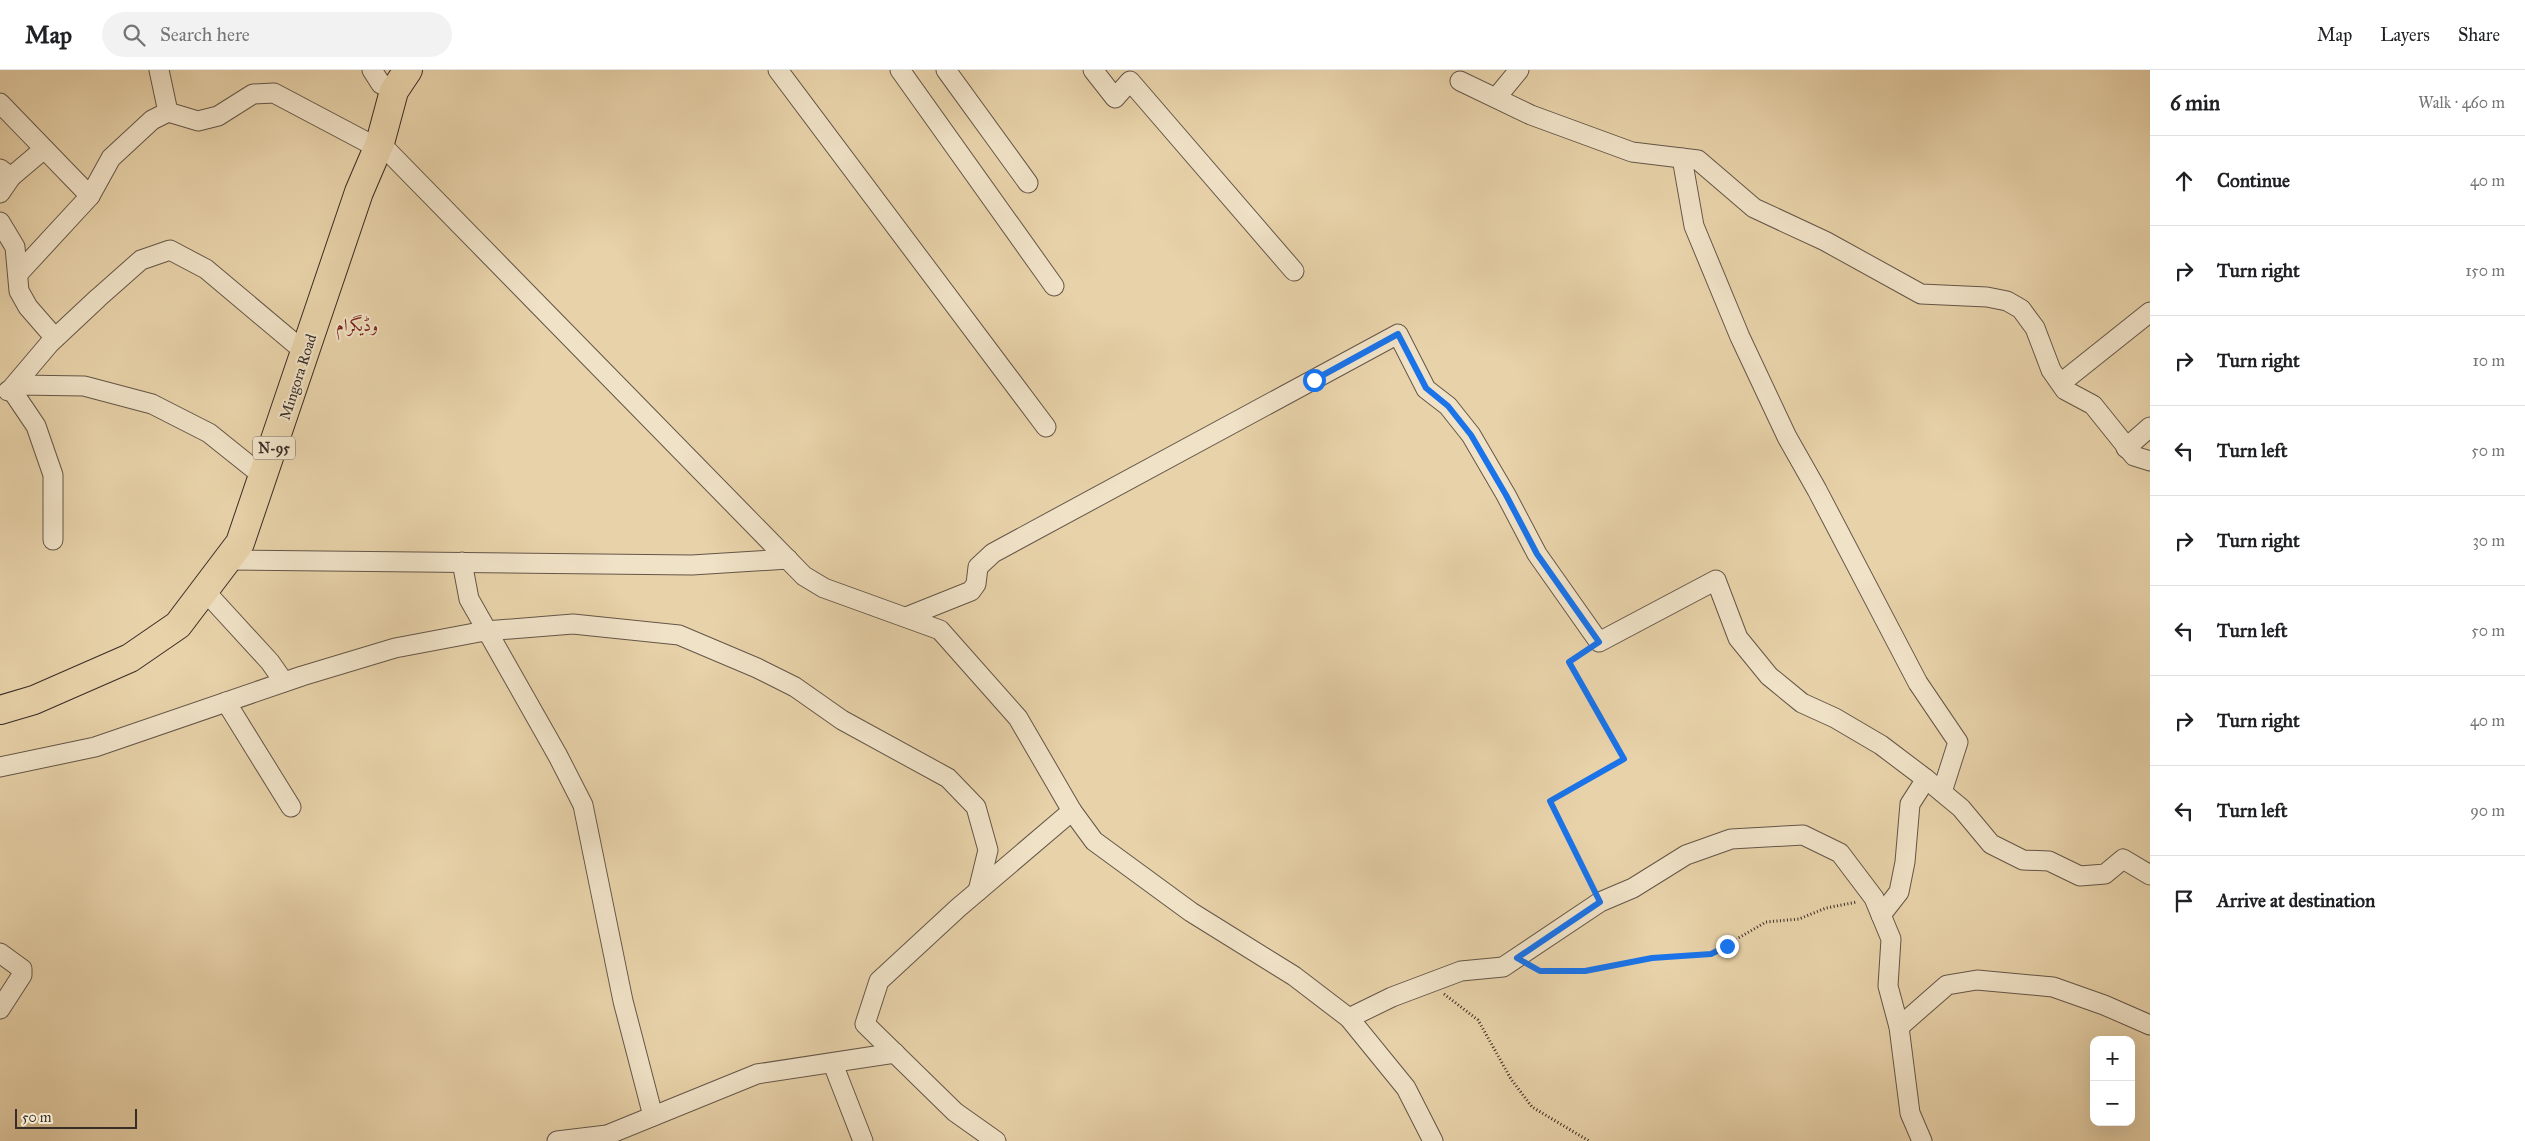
<!DOCTYPE html>
<meta charset="utf-8">
<style>
body{margin:0;font-family:"IM FELL Great Primer",Amiri,serif;background:#f2f2f2;color:#202124}
.controls{position:absolute;right:15px;bottom:15px;display:grid;overflow:hidden;border-radius:10px;box-shadow:0 5px 20px #0002}
.controls button{width:45px;height:45px;display:grid;place-items:center;padding:0;border:0;border-bottom:1px solid #e0e0e0;background:#fff;color:#202124;font:25px sans-serif}
.scale{position:absolute;left:15px;bottom:12px;width:122px;box-sizing:border-box;padding-left:5px;border:2px solid #382c27;border-top:0;font-size:14px;line-height:18px;white-space:nowrap;color:#382c27;-webkit-text-stroke:4px #f0e2c7;paint-order:stroke}
.stop{position:absolute;width:15px;height:15px;margin:-11px;border:4px solid #1a73e8;border-radius:50%;background:#fff}
.stop.end{background:#1a73e8;border-color:#fff;box-shadow:0 1px 5px #0008}
.list{margin:0;padding:0;list-style:none}
h2{display:flex;justify-content:space-between;align-items:center;height:65px;margin:0;padding:0 20px;font-size:21px}
h2 small{font-size:16px;font-weight:400;color:#757577}
.list li{display:grid;grid-template-columns:32px 1fr auto;gap:15px;align-items:center;box-sizing:border-box;height:90px;padding:0 20px;border-top:1px solid #e0e0e0}
.list b{display:block;font-size:19px;white-space:nowrap}
.list em{font-size:16px;font-style:normal;color:#757577}
.icon{flex:none;width:28px;height:28px;fill:none;stroke:currentColor;stroke-width:2;stroke-linecap:round;stroke-linejoin:round}
.map{position:relative;flex:none;width:2150px;height:1071px;overflow:hidden}
header{display:flex;align-items:center;gap:30px;box-sizing:border-box;height:70px;padding:0 25px;background:#fff;border-bottom:1px solid #e0e0e0}
header strong{font-size:24px}
nav{display:flex;gap:28px;margin-inline-start:auto;font-size:18px}
.search{width:350px;height:45px;background:#f2f2f2;display:flex;align-items:center;gap:12px;box-sizing:border-box;padding:0 18px;border-radius:28px;color:#757577;font-size:19px}
main{display:flex}
aside{flex:1;background:#fff}
.map>svg:first-child{display:block}
.lines{fill:none;stroke-linecap:round;stroke-linejoin:round}
.minor-casing{stroke:#645648;stroke-width:21}
.trunk-casing{stroke:#382c27;stroke-width:30}
.path{stroke:#382c27;stroke-width:3;stroke-dasharray:1 2.5;stroke-linecap:butt}
.minor{stroke:#f0e2c7;stroke-width:19}
.trunk{stroke:#e8d2a9;stroke-width:28}
.route{stroke:#1a73e8;stroke-width:6}
.labels{text-anchor:middle;dominant-baseline:central;stroke-width:4;stroke-linejoin:round;paint-order:stroke}
.shield{fill:#f0e2c7;stroke:#6f6357;stroke-width:1}
.shield-label{font-size:14px;font-weight:bold;fill:#382c27}
.street-label{font-size:15px;fill:#382c27;stroke:#f0e2c7}
.quarter-label{font-size:18px;fill:#7a1f14;stroke:#f0e2c7}
</style>
<header>
<strong>Map</strong>
<div class="search"><svg class="icon" aria-label="search" viewBox="0 0 24 24"><circle cx="10" cy="10" r="6"/><path d="M15 15l6 6"/></svg>Search here</div>
<nav><a>Map</a><a>Layers</a><a>Share</a></nav>
</header>
<main>
<div class="map">
<svg width="2150" height="1071" viewBox="0 0 2150 1071">
<rect width="100%" height="100%" fill="#e8d2a9"/>
<filter id="stains"><feTurbulence type="fractalNoise" baseFrequency=".004" numOctaves="4"/><feColorMatrix values="0 0 0 0 .2 0 0 0 0 .09 0 0 0 0 .02 0 0 0 .5 -.17"/></filter>
<radialGradient id="worn" r=".72"><stop offset=".6" stop-color="#630" stop-opacity="0"/><stop offset="1" stop-color="#630" stop-opacity=".3"/></radialGradient>
<g class="lines">
<defs>
<g id="minor">
<polyline points="159,0 168,42"/>
<polyline points="372,0 381,14 394,21"/>
<polyline points="778,0 1046,357"/>
<polyline points="900,0 1054,216"/>
<polyline points="946,0 1028,113"/>
<polyline points="1093,0 1115,28 1130,11 1294,201"/>
<polyline points="1460,11 1531,45 1632,82 1698,90 1754,138 1825,171 1921,224 1987,227 2007,231 2021,239 2035,258 2051,300 2065,320 2093,335 2134,386 2150,391"/>
<polyline points="1496,28 1519,0"/>
<polyline points="0,33 90,126"/>
<polyline points="380,73 804,506 824,518 940,560 1018,648 1072,741 1094,771 1191,842 1294,906 1349,948 1406,1018 1433,1071"/>
<polyline points="1682,88 1694,156 1740,267 1787,367 1817,420 1918,613 1958,672 1942,722"/>
<polyline points="0,99 11,107 0,123"/>
<polyline points="11,107 44,79"/>
<polyline points="0,152 15,177 19,221 28,237 55,268"/>
<polyline points="18,204 90,126 111,88 152,50 168,42 198,51 218,46 253,24 274,23 378,78"/>
<polyline points="2061,313 2150,242"/>
<polyline points="8,321 19,315 84,316 152,334 209,363 264,407"/>
<polyline points="2126,378 2150,357"/>
<polyline points="53,470 53,405 36,356 11,319 50,273 98,228 141,190 170,180 206,199 306,283"/>
<polyline points="228,490 692,495 788,489"/>
<polyline points="462,492 469,529 558,686 583,735 623,931 653,1046"/>
<polyline points="204,520 270,592 284,612"/>
<polyline points="906,547 971,521 976,514 978,497 993,483 1398,264 1426,319 1448,336 1471,365 1506,425 1537,484 1599,572 1716,510 1738,568 1769,606 1802,633 1835,648 1881,675 1926,709 1961,738 1991,774 2023,790 2049,791 2080,806 2105,804 2123,789 2150,805"/>
<polyline points="226,632 291,737"/>
<polyline points="0,697 95,677 302,606 395,578 485,561 573,554 679,565 757,598 795,617 842,650 948,708 976,737 988,780 978,821"/>
<polyline points="1881,845 1899,822 1905,792 1910,734 1926,709"/>
<polyline points="0,883 22,899 22,905 0,939"/>
<polyline points="1349,948 1392,927 1461,901 1503,897 1600,832 1633,818 1686,785 1731,769 1803,765 1840,783 1874,828 1891,869 1888,916 1899,957 1910,1043 1922,1071"/>
<polyline points="1899,957 1947,915 1977,910 2053,917 2104,935 2150,955"/>
<polyline points="833,994 863,1071"/>
<polyline points="557,1071 607,1065 757,1004 895,983"/>
<polyline points="996,1071 955,1042 865,954 879,911 958,838 1072,741"/>
</g>
<polyline id="trunk" points="0,640 34,630 130,588 178,555 240,473 359,122 380,73 394,21 408,0"/>
</defs>
<use href="#minor" class="minor-casing"/>
<use href="#trunk" class="trunk-casing"/>
<g class="path">
<polyline points="1586,581 1569,592 1624,689 1550,731 1593,818"/>
<polyline points="1532,897 1540,901 1585,901 1652,888 1711,884 1766,852 1799,849 1826,838 1857,832"/>
<polyline points="1444,924 1478,950 1511,1009 1532,1037 1589,1071"/>
</g>
<use href="#minor" class="minor"/>
<use href="#trunk" class="trunk"/>
</g>
<g class="lines">
<polyline class="route" points="1314,310 1398,264 1426,318 1448,336 1471,365 1506,425 1537,484 1599,572 1569,592 1624,689 1550,731 1600,832 1517,888 1540,901 1585,901 1652,888 1711,884 1727,876"/>
</g>
<g class="labels">
<rect class="shield" x="253" y="366.5" width="42" height="23" rx="4"/>
<g class="shield-label">
<text x="274" y="378">N-95</text>
</g>
<g class="street-label">
<text transform="translate(298 307) rotate(-72)">Mingora Road</text>
</g>
<g class="quarter-label">
<text x="357" y="255">وڈیگرام</text>
</g>
</g>
<rect width="100%" height="100%" filter="url(#stains)"/>
<rect width="100%" height="100%" fill="url(#worn)"/>
</svg>
<div class="controls">
<button>+</button>
<button>−</button>
</div>
<div class="scale">50 m</div>
<div class="stop" style="left:1314px;top:310px"></div>
<div class="stop end" style="left:1727px;top:876px"></div>
</div>
<aside>
<h2>6 min<small>Walk · 460 m</small></h2>
<ul class="list">
<li><svg class="icon" aria-label="ahead" viewBox="0 0 24 24"><path d="M12 20V5M6 11l6-6 6 6"/></svg><div><b>Continue</b></div><em>40 m</em></li>
<li><svg class="icon" aria-label="right" viewBox="0 0 24 24"><path d="M7 20v-9h11M14 6l5 5-5 5"/></svg><div><b>Turn right</b></div><em>150 m</em></li>
<li><svg class="icon" aria-label="right" viewBox="0 0 24 24"><path d="M7 20v-9h11M14 6l5 5-5 5"/></svg><div><b>Turn right</b></div><em>10 m</em></li>
<li><svg class="icon" aria-label="left" viewBox="0 0 24 24"><path d="M17 20v-9H6M10 6l-5 5 5 5"/></svg><div><b>Turn left</b></div><em>50 m</em></li>
<li><svg class="icon" aria-label="right" viewBox="0 0 24 24"><path d="M7 20v-9h11M14 6l5 5-5 5"/></svg><div><b>Turn right</b></div><em>30 m</em></li>
<li><svg class="icon" aria-label="left" viewBox="0 0 24 24"><path d="M17 20v-9H6M10 6l-5 5 5 5"/></svg><div><b>Turn left</b></div><em>50 m</em></li>
<li><svg class="icon" aria-label="right" viewBox="0 0 24 24"><path d="M7 20v-9h11M14 6l5 5-5 5"/></svg><div><b>Turn right</b></div><em>40 m</em></li>
<li><svg class="icon" aria-label="left" viewBox="0 0 24 24"><path d="M17 20v-9H6M10 6l-5 5 5 5"/></svg><div><b>Turn left</b></div><em>90 m</em></li>
<li><svg class="icon" aria-label="arrive" viewBox="0 0 24 24"><path d="M6 21V4h12l-3 4 3 4H6"/></svg><div><b>Arrive at destination</b></div></li>
</ul>
</aside>
</main>
